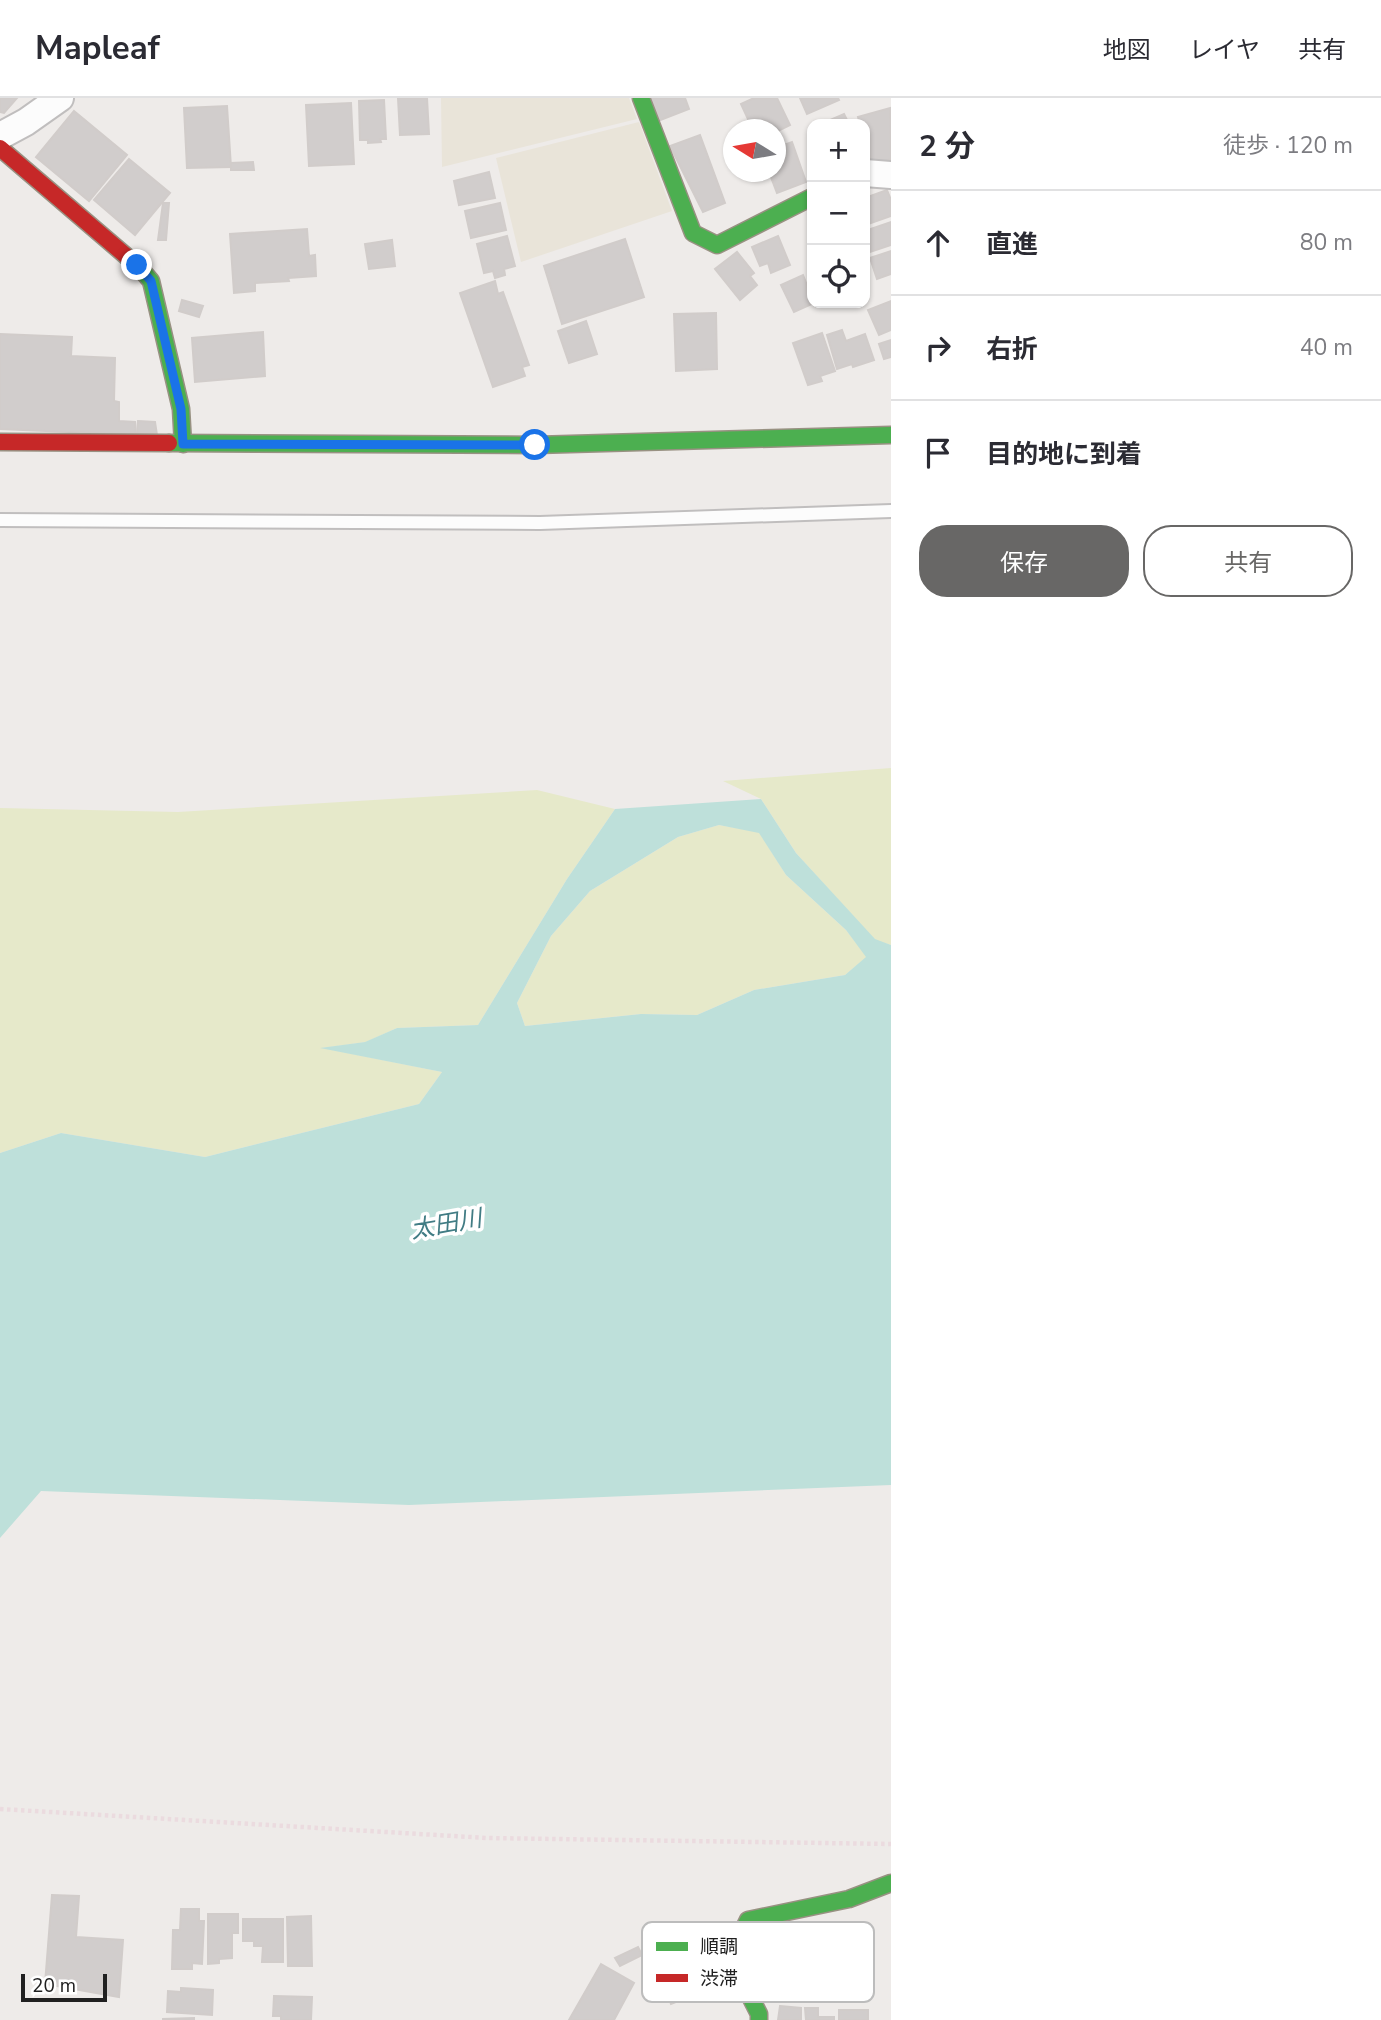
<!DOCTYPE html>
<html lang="ja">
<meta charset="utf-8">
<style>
body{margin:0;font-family:"Nunito Sans","Noto Sans JP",sans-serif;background:#f2f2f3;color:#2b2b33}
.controls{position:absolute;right:21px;top:21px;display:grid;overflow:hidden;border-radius:14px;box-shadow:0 2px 5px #0004}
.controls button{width:63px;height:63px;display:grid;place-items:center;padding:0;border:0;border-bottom:2px solid #e1e1e2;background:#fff;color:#2b2b33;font:35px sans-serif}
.compass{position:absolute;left:723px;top:21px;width:63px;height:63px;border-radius:50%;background:#fff;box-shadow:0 2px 5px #0004;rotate:281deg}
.scale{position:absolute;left:21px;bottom:18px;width:86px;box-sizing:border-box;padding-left:7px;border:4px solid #202020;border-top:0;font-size:19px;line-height:24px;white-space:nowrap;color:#202020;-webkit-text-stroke:5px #fff;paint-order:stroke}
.stop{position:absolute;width:21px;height:21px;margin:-16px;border:5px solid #1a73e8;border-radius:50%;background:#fff}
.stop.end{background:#1a73e8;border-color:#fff;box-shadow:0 2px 7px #0008}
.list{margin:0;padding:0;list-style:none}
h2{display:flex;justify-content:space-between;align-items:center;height:91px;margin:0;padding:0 28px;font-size:30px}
h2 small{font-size:23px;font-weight:400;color:#7c7c81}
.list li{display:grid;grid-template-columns:46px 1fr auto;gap:21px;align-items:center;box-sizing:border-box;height:105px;padding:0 28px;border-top:2px solid #e1e1e2}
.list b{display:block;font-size:26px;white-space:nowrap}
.list em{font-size:23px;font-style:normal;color:#7c7c81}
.actions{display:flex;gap:14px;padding:21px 28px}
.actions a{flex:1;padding:16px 0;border:2px solid #686766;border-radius:28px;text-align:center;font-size:24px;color:#686766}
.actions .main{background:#686766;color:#fff}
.icon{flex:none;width:38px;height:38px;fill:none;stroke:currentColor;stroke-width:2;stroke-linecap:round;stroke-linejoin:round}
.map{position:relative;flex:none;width:891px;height:1922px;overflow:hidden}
header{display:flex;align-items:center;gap:42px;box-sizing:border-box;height:98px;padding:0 35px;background:#fff;border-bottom:2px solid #e1e1e2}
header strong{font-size:33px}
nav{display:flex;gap:38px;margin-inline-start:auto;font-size:24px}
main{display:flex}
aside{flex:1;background:#fff}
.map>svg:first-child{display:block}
.farmland{fill:#e9e4d9}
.grass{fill:#e6e9ca}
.water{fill:#bee0da;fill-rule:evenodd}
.building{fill:#d1cdcc;stroke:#d1ccca;stroke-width:2}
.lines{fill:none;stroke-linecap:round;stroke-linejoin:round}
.lane-casing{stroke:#c0bebe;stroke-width:16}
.street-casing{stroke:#c0bebe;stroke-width:30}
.fast-casing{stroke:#989182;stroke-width:19}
.jam-casing{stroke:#989182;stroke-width:19}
.path{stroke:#ebdbdf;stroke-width:4.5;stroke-dasharray:3.5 3.5;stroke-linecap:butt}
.lane{stroke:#fcfcfc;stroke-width:12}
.street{stroke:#fcfcfc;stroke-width:26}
.fast{stroke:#4caf50;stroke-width:16}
.jam{stroke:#c62828;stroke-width:16}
.route{stroke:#1a73e8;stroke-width:9}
.labels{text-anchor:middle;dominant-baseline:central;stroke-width:7;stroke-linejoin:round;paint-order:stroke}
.water-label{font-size:24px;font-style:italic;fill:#417c84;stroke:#fff}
.key{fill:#fff;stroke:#bcbcbc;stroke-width:2}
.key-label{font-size:19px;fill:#202020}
</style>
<header>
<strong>Mapleaf</strong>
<nav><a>地図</a><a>レイヤ</a><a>共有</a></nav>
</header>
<main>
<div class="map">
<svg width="891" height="1922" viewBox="0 0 891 1922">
<rect width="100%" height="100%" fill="#eeebe9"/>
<g class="farmland">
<polygon points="441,0 629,0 637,21 442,69"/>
<polygon points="639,24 672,113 521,164 496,60"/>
</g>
<g class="grass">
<polygon points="891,670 891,847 875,842 796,755 761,701 723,683"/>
<polygon points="537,692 615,711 567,781 478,927 397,930 366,944 323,950 442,974 419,1006 205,1059 61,1035 0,1055 0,710 178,714"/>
<polygon points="719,727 759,734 786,777 846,832 867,859 845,877 754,892 697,917 641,916 525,928 517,905 551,838 590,793 678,739"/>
</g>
<path class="water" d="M761 701 796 755 875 841 891 847V1387L409 1407 41 1393 0 1440V1055L61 1035 205 1059 419 1006 442 974 320 950 365 944 397 930 478 927 567 781 615 711ZM719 727 759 735 786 777 846 832 866 859 845 877 754 892 697 917 641 916 525 928 517 905 551 838 590 793 678 739Z"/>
<g class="building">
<polygon points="0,0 17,0 4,15 0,14"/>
<polygon points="398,0 427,0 429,36 400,37"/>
<polygon points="649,0 685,0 689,11 658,23"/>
<polygon points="754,0 777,0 790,27 776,34 776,32 753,32 741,6"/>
<polygon points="800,0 838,0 839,2 807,16"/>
<polygon points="384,2 386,41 380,41 381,44 368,45 368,42 360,42 359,3"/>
<polygon points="351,5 354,66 309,68 306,7"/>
<polygon points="227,8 231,69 187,70 184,10"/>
<polygon points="890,10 891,61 872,67 865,42 865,26 860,26 858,19"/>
<polygon points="74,13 127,57 89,103 36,59"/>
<polygon points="844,16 849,26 821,26"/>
<polygon points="700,37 725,105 703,114 670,48"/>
<polygon points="792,44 806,84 777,95 769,74 776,74 776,50"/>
<polygon points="129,61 170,95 135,137 94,102"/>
<polygon points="253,64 254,72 231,72 231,65"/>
<polygon points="489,74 495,100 459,107 454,83"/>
<polygon points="887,92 891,102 891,118 865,127 865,100"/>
<polygon points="163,105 169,105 166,142 158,142"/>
<polygon points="500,105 506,132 471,140 465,113"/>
<polygon points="891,124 891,147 870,154 865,133"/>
<polygon points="307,131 309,158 315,157 316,178 288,180 289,183 255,185 255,193 234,195 230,136"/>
<polygon points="507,138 515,168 504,171 505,177 495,180 493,173 484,175 477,146"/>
<polygon points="778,138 790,167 771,175 768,165 760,168 752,149"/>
<polygon points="625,141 644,199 562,226 544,168"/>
<polygon points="392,142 395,168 369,171 365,146"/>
<polygon points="891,153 891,176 877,181 870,160"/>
<polygon points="737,154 754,175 750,178 757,187 740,202 715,171"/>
<polygon points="803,177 814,205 794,214 781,187"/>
<polygon points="495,183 498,196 503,194 529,267 522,269 525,278 493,289 460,195"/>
<polygon points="182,202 203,208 199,219 179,213"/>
<polygon points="891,203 891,232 879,237 868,212"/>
<polygon points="716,215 717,271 676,273 674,216"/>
<polygon points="586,223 597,256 569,265 558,233"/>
<polygon points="842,232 846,243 865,236 874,262 853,269 852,266 837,271 827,237"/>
<polygon points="263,234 265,278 195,284 192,240"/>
<polygon points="822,235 835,273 820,278 822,283 808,287 793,245"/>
<polygon points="0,236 72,239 71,258 115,260 114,303 119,304 119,323 135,324 136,337 0,331"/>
<polygon points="891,242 891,259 884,261 879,246"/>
<polygon points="138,323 155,324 157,337 137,336"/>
<polygon points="52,1797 79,1798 76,1839 123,1842 119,1899 45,1886"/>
<polygon points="181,1811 199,1811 199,1823 204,1823 202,1866 192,1865 192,1871 172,1871 173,1832 180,1832"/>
<polygon points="208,1816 238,1816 238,1835 232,1835 232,1860 219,1861 219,1865 208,1866"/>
<polygon points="311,1818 312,1868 288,1868 287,1819"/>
<polygon points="243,1821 283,1821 283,1864 262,1864 263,1848 254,1848 254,1843 243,1843"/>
<polygon points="688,1839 709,1891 671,1906 651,1855"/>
<polygon points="638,1849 642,1857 620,1868 615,1860"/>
<polygon points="601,1866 634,1885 614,1922 569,1922"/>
<polygon points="181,1890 213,1892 212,1917 167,1914 168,1893 181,1894"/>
<polygon points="274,1898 312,1899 311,1922 281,1922 281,1918 273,1918"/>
<polygon points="780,1908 801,1910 801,1922 778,1922"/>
<polygon points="805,1910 818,1910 818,1919 834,1919 834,1922 806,1922"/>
<rect x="839" y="1912" width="29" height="10"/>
<polygon points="194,1920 194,1922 163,1922 163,1921"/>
</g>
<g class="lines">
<defs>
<polyline id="lane" points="0,422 540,425 891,413"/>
<g id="street">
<polyline points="0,38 26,24 60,0"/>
<polyline points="865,75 891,77"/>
</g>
<g id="fast">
<polyline points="641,0 693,135 717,147 812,99"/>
<polyline points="139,169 151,183 181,311 183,346"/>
<polyline points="169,345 535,347 891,337"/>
<path d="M759 1922V1916C741 1880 727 1861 748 1822L849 1801 891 1785"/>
</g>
<g id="jam">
<polyline points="0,50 139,169"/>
<polyline points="0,344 169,345"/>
</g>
</defs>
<use href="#lane" class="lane-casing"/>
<use href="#street" class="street-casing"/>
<use href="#fast" class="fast-casing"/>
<use href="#jam" class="jam-casing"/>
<polyline class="path" points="0,1711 487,1740 891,1746"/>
<use href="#lane" class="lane"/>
<use href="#street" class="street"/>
<use href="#fast" class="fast"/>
<use href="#jam" class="jam"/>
</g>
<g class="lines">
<polyline class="route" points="137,167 151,183 181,311 183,346 535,347"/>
</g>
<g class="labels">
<g class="water-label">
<text transform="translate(446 1126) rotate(-10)">太田川</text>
</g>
</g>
<rect x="642" y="1824" width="232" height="80" rx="10" class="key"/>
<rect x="656" y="1844" width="32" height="9" fill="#4caf50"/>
<rect x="656" y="1876" width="32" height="8" fill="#c62828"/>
<g class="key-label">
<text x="700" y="1855">順調</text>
<text x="700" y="1887">渋滞</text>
</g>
</svg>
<div class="controls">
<button>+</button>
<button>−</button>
<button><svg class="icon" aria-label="locate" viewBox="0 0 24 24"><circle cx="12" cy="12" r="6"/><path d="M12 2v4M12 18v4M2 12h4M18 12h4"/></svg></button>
</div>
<svg class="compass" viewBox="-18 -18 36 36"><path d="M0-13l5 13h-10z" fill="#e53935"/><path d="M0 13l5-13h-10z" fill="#7c7c81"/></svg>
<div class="scale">20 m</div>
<div class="stop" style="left:535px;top:347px"></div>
<div class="stop end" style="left:137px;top:167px"></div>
</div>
<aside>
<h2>2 分<small>徒歩 · 120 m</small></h2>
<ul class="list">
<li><svg class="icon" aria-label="ahead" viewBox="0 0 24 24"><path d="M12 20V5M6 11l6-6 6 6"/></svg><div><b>直進</b></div><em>80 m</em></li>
<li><svg class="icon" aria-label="right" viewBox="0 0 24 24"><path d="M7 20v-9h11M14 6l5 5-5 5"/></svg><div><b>右折</b></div><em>40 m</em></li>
<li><svg class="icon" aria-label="arrive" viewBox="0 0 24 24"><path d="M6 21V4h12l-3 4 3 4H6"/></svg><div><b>目的地に到着</b></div></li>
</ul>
<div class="actions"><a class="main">保存</a><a>共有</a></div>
</aside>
</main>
